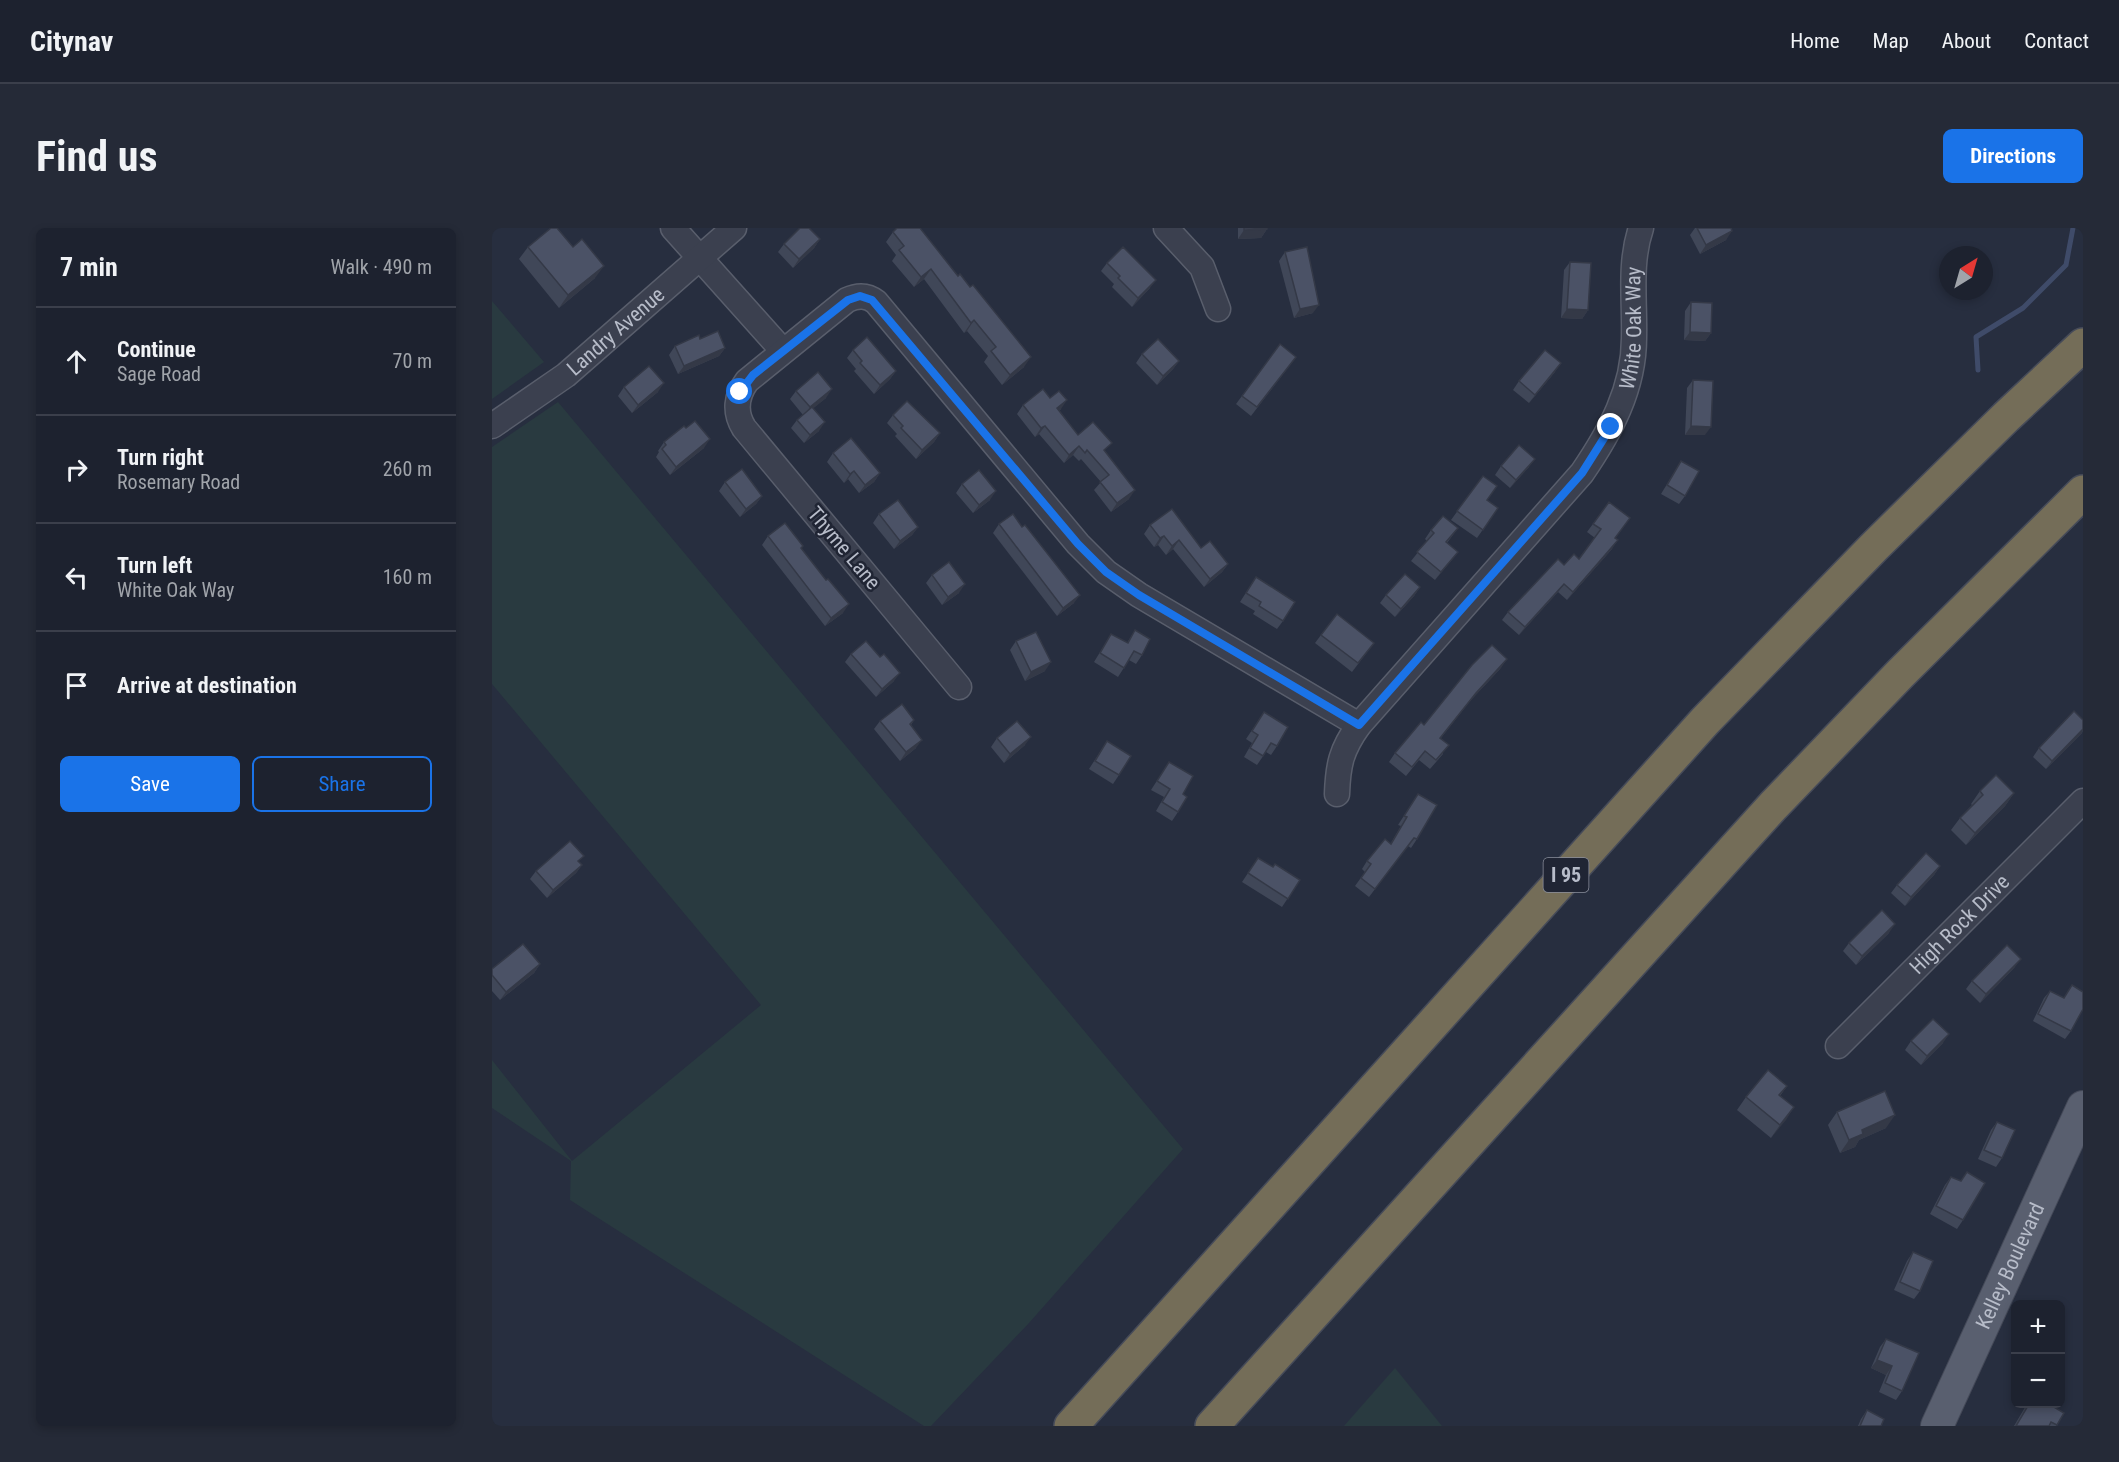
<!DOCTYPE html>
<meta charset="utf-8">
<style>
body{margin:0;font-family:"Roboto Condensed",sans-serif;background:#252a37;color:#f1f3f6}
.controls{position:absolute;right:18px;bottom:18px;display:grid;overflow:hidden;border-radius:9px;box-shadow:0 3px 9px #0003}
.controls button{width:54px;height:54px;display:grid;place-items:center;padding:0;border:0;border-bottom:2px solid #3b3f4b;background:#1d222f;color:#f1f3f6;font:30px sans-serif}
.compass{position:absolute;left:1447px;top:18px;width:54px;height:54px;border-radius:50%;background:#1d222f;box-shadow:0 3px 9px #0003;rotate:37deg}
.stop{position:absolute;width:18px;height:18px;margin:-14px;border:4px solid #1a73e8;border-radius:50%;background:#fff}
.stop.end{background:#1a73e8;border-color:#fff;box-shadow:0 2px 6px #0008}
.list{margin:0;padding:0;list-style:none}
h2{display:flex;justify-content:space-between;align-items:center;height:78px;margin:0;padding:0 24px;font-size:26px}
h2 small{font-size:20px;font-weight:400;color:#a0a4aa}
.list li{display:grid;grid-template-columns:39px 1fr auto;gap:18px;align-items:center;box-sizing:border-box;height:108px;padding:0 24px;border-top:2px solid #3b3f4b}
.list b{display:block;font-size:22px;white-space:nowrap}
.list p{margin:0;font-size:20px;white-space:nowrap;color:#a0a4aa}
.list em{font-size:20px;font-style:normal;color:#a0a4aa}
.actions{display:flex;gap:12px;padding:18px 24px}
.actions a{flex:1;padding:14px 0;border:2px solid #1a73e8;border-radius:9px;text-align:center;font-size:21px;color:#1a73e8}
.actions .main{background:#1a73e8;color:#fff}
.icon{flex:none;width:33px;height:33px;fill:none;stroke:currentColor;stroke-width:2;stroke-linecap:round;stroke-linejoin:round}
.map{position:relative;flex:none;width:1591px;height:1198px;overflow:hidden;border-radius:9px}
header{display:flex;align-items:center;gap:36px;box-sizing:border-box;height:84px;padding:0 30px;background:#1d222f;border-bottom:2px solid #3b3f4b}
header strong{font-size:28px}
nav{display:flex;gap:33px;margin-inline-start:auto;font-size:21px}
.intro{display:flex;align-items:center;justify-content:space-between;box-sizing:border-box;height:144px;padding:0 36px}
h1{margin:0;font-size:42px}
.button{padding:15px 27px;border-radius:9px;background:#1a73e8;color:#fff;font-size:21px;font-weight:700}
main{display:flex;gap:36px;padding:0 36px}
aside{flex:1;background:#1d222f;border-radius:9px;box-shadow:0 3px 9px #0003}
.map>svg:first-child{display:block}
.green{fill:#293a40}
.lines{fill:none;stroke-linecap:round;stroke-linejoin:round}
.stream{stroke:#3f4b69;stroke-width:5}
.minor-casing{stroke:#595e6c;stroke-width:27}
.major-casing{stroke:#444958;stroke-width:34}
.highway-casing{stroke:#464b59;stroke-width:36}
.minor{stroke:#3b404f;stroke-width:24}
.major{stroke:#595f6f;stroke-width:32}
.highway{stroke:#746d58;stroke-width:33}
.wall{fill:#404758}
.shaded-wall{fill:#343947}
.building{fill:#4b5266;stroke:#343947;stroke-width:1.5}
.route{stroke:#1a73e8;stroke-width:8}
.labels{text-anchor:middle;dominant-baseline:central;stroke-width:5;stroke-linejoin:round;paint-order:stroke}
.shield{fill:#202534;stroke:#8a8f9c;stroke-width:1.5}
.shield-label{font-size:20px;font-weight:bold;fill:#b7bcc9}
.street-label{font-size:21px;fill:#b7bcc9;stroke:#202534}
</style>
<header>
<strong>Citynav</strong>
<nav><a>Home</a><a>Map</a><a>About</a><a>Contact</a></nav>
</header>
<div class="intro"><h1>Find us</h1><a class="button">Directions</a></div>
<main>
<aside>
<h2>7 min<small>Walk · 490 m</small></h2>
<ul class="list">
<li><svg class="icon" aria-label="ahead" viewBox="0 0 24 24"><path d="M12 20V5M6 11l6-6 6 6"/></svg><div><b>Continue</b><p>Sage Road</p></div><em>70 m</em></li>
<li><svg class="icon" aria-label="right" viewBox="0 0 24 24"><path d="M7 20v-9h11M14 6l5 5-5 5"/></svg><div><b>Turn right</b><p>Rosemary Road</p></div><em>260 m</em></li>
<li><svg class="icon" aria-label="left" viewBox="0 0 24 24"><path d="M17 20v-9H6M10 6l-5 5 5 5"/></svg><div><b>Turn left</b><p>White Oak Way</p></div><em>160 m</em></li>
<li><svg class="icon" aria-label="arrive" viewBox="0 0 24 24"><path d="M6 21V4h12l-3 4 3 4H6"/></svg><div><b>Arrive at destination</b></div></li>
</ul>
<div class="actions"><a class="main">Save</a><a>Share</a></div>
</aside>
<div class="map">
<svg width="1591" height="1198" viewBox="0 0 1591 1198">
<rect width="100%" height="100%" fill="#272e3f"/>
<g class="green">
<polygon points="0,73 52,134 0,171"/>
<polygon points="66,174 691,921 537,1095 439,1198 432,1198 78,972 79,933 0,880 0,832 80,933 269,777 0,456 0,219"/>
<polygon points="903,1140 950,1198 852,1198"/>
</g>
<g class="lines">
<polyline class="stream" points="1486,142 1484,109 1531,80 1574,37 1581,0"/>
<defs>
<g id="minor">
<polyline points="181,0 291,123"/>
<polyline points="674,0 710,39 726,81"/>
<path id="s1" d="M0 198 74 147 242 0"/>
<path d="M467 459 252 200C242 184 244 168 255 153L355 72C366 67 375 67 384 74L586 316 614 344 647 367 867 497"/>
<path id="s2" d="M845 566C846 537 849 522 867 497L1090 245C1118 204 1142 161 1142 110 1143 73 1137 35 1149 0"/>
<path id="s3" d="M1346 818 1591 573"/>
</g>
<g id="major">
<path id="s4" d="M1445 1198 1591 879"/>
</g>
<g id="highway">
<polyline points="579,1198 1213,493 1382,319 1514,189 1591,117"/>
<polyline points="720,1198 1281,578 1408,446 1591,264"/>
</g>
</defs>
<use href="#minor" class="minor-casing"/>
<use href="#major" class="major-casing"/>
<use href="#highway" class="highway-casing"/>
<use href="#minor" class="minor"/>
<use href="#major" class="major"/>
<use href="#highway" class="highway"/>
</g>
<g class="wall">
<polygon points="405,0 532,139 510,157 492,134 496,128 475,103 472,105 432,51 422,59 400,33 404,27 394,14 401,4"/>
<polygon points="746,0 775,0 775,1 769,10 746,11"/>
<polygon points="1203,0 1239,0 1234,12 1208,26 1198,7"/>
<polygon points="328,11 322,20 301,40 286,24 292,16"/>
<polygon points="36,19 103,50 67,80 27,31"/>
<polygon points="793,24 821,85 802,90 787,33"/>
<polygon points="1078,34 1096,82 1090,91 1069,90 1072,42"/>
<polygon points="615,35 658,60 640,79 620,59 622,56 609,43"/>
<polygon points="1199,74 1219,105 1213,113 1192,112 1193,83"/>
<polygon points="208,111 233,120 227,128 186,146 177,127 183,118"/>
<polygon points="788,116 798,137 759,188 744,176"/>
<polygon points="361,122 404,143 398,151 382,166 362,143 364,141 355,130"/>
<polygon points="650,126 687,133 681,141 665,157 644,135"/>
<polygon points="1063,144 1037,175 1021,162 1027,153"/>
<polygon points="1201,152 1213,207 1193,207 1195,160"/>
<polygon points="132,159 166,164 140,185 126,168"/>
<polygon points="304,163 334,170 321,180 327,203 312,215 299,200 305,192 311,187 298,171"/>
<polygon points="558,170 569,181 567,183 586,207 613,224 637,271 619,284 602,262 609,254 589,231 587,233 581,227 572,235 547,206 543,209 525,186 531,177"/>
<polygon points="401,187 448,205 442,214 424,231 403,208 405,206 395,195"/>
<polygon points="194,200 212,220 178,247 164,229 167,224 166,223 172,214"/>
<polygon points="341,225 388,245 382,254 367,265 356,251 352,255 335,234"/>
<polygon points="1189,233 1193,268 1187,276 1169,266"/>
<polygon points="1009,238 1037,239 1018,260 1003,247"/>
<polygon points="991,248 995,272 1006,280 985,310 959,292"/>
<polygon points="233,254 270,268 264,276 248,289 227,263"/>
<polygon points="470,256 498,272 481,285 464,265"/>
<polygon points="1117,274 1123,311 1120,321 1075,372 1066,364 1027,407 1010,392 1016,384 1087,331 1103,310 1095,304"/>
<polygon points="387,286 426,299 420,307 402,321 381,295"/>
<polygon points="507,296 582,375 565,388 501,305"/>
<polygon points="658,297 709,320 736,336 730,344 712,359 681,321 674,327 666,317 662,319 652,306"/>
<polygon points="966,300 955,315 966,324 943,352 919,333 935,313 933,311 939,302"/>
<polygon points="276,308 311,318 309,321 351,385 333,398 270,317"/>
<polygon points="440,347 467,365 450,377 434,355"/>
<polygon points="764,349 791,393 785,401 761,386 763,383 748,374"/>
<polygon points="928,359 922,368 903,389 888,375 894,367"/>
<polygon points="643,402 650,427 644,436 637,432 626,449 602,434 619,406 635,415"/>
<polygon points="829,407 876,423 860,444 823,415"/>
<polygon points="524,413 553,443 533,453 518,422"/>
<polygon points="359,426 402,453 384,469 353,434"/>
<polygon points="1009,440 978,473 949,510 951,526 938,541 927,532 914,548 897,534 903,525 932,497"/>
<polygon points="772,484 785,518 779,527 774,524 765,537 752,529 760,515 754,511"/>
<polygon points="422,492 419,497 424,520 408,533 382,501 388,493"/>
<polygon points="1591,492 1591,502 1590,505 1554,541 1541,529 1547,520"/>
<polygon points="505,510 533,517 512,535 499,519"/>
<polygon points="615,513 627,547 621,556 597,541"/>
<polygon points="677,534 691,566 686,584 680,593 664,583 672,569 659,562"/>
<polygon points="1488,563 1522,565 1513,578 1474,617 1459,602 1468,590 1480,577 1479,576"/>
<polygon points="926,566 925,611 919,620 916,618 877,669 863,658 873,644 870,641 875,633 899,615 909,598 906,597"/>
<polygon points="766,630 781,639 808,652 790,679 750,654"/>
<polygon points="90,637 84,645 55,670 38,651 44,643"/>
<polygon points="1448,638 1442,647 1413,678 1399,665 1405,657"/>
<polygon points="1397,705 1364,737 1351,723 1357,715"/>
<polygon points="48,736 42,745 8,772 0,763 0,741"/>
<polygon points="1523,739 1488,775 1474,761 1480,753"/>
<polygon points="1580,757 1579,803 1573,811 1541,793 1552,770 1558,763 1572,770"/>
<polygon points="1419,813 1451,815 1429,837 1413,822"/>
<polygon points="1295,858 1288,868 1302,879 1279,910 1245,882 1254,869"/>
<polygon points="1345,884 1394,900 1367,912 1363,919 1348,925 1336,897"/>
<polygon points="1505,894 1510,930 1504,939 1486,931 1499,902"/>
<polygon points="1459,949 1471,992 1465,1001 1438,986 1453,957"/>
<polygon points="1421,1024 1428,1063 1422,1071 1402,1062 1415,1033"/>
<polygon points="1394,1111 1410,1163 1404,1172 1387,1164 1394,1147 1379,1140 1388,1119"/>
<polygon points="1535,1176 1557,1176 1572,1185 1564,1198 1522,1198"/>
<polygon points="1375,1182 1389,1198 1366,1198 1369,1191"/>
</g>
<g class="shaded-wall">
<polygon points="775,1 769,10 746,11 752,2"/>
<polygon points="1240,3 1234,12 1208,26 1214,17"/>
<polygon points="328,11 322,20 301,40 307,31"/>
<polygon points="112,38 103,50 67,80 76,67"/>
<polygon points="439,41 432,51 422,59 429,49"/>
<polygon points="664,52 658,60 640,79 646,70"/>
<polygon points="827,77 821,85 802,90 808,81"/>
<polygon points="1075,81 1096,82 1090,91 1069,90"/>
<polygon points="482,92 475,103 472,105 479,95"/>
<polygon points="1198,104 1219,105 1213,113 1192,112"/>
<polygon points="233,120 227,128 186,146 192,138"/>
<polygon points="539,129 532,139 510,157 518,147"/>
<polygon points="687,133 681,141 665,157 671,148"/>
<polygon points="1069,135 1063,144 1037,175 1043,167"/>
<polygon points="404,143 398,151 382,166 388,157"/>
<polygon points="172,155 166,164 140,185 146,177"/>
<polygon points="340,161 334,170 312,188 318,179"/>
<polygon points="575,172 569,181 559,189 565,180"/>
<polygon points="333,194 327,203 312,215 318,207"/>
<polygon points="553,198 547,206 543,209 549,200"/>
<polygon points="1199,198 1219,199 1213,207 1193,207"/>
<polygon points="448,205 442,214 424,231 430,222"/>
<polygon points="218,211 212,220 178,247 184,239"/>
<polygon points="587,218 581,227 572,235 577,227"/>
<polygon points="1043,231 1037,239 1018,260 1024,252"/>
<polygon points="362,243 356,251 352,255 358,246"/>
<polygon points="388,245 382,254 367,265 373,257"/>
<polygon points="643,262 637,271 619,284 625,275"/>
<polygon points="504,263 498,272 481,285 487,277"/>
<polygon points="270,268 264,276 248,289 254,281"/>
<polygon points="426,299 420,307 402,321 408,313"/>
<polygon points="672,308 666,317 662,319 668,310"/>
<polygon points="687,312 681,321 674,327 680,318"/>
<polygon points="1126,312 1120,321 1075,372 1081,364"/>
<polygon points="966,324 960,332 943,352 949,344"/>
<polygon points="736,336 730,344 712,359 718,351"/>
<polygon points="473,356 467,365 450,377 456,369"/>
<polygon points="1072,356 1066,364 1027,407 1033,399"/>
<polygon points="928,359 922,368 903,389 909,381"/>
<polygon points="588,367 582,375 565,388 571,380"/>
<polygon points="357,376 351,385 333,398 339,390"/>
<polygon points="1015,431 1009,440 978,473 942,519 984,465"/>
<polygon points="559,434 553,443 533,453 539,444"/>
<polygon points="408,445 402,453 384,469 390,461"/>
<polygon points="1591,501 1590,505 1554,541 1560,533"/>
<polygon points="539,509 533,517 512,535 518,526"/>
<polygon points="430,512 424,520 408,533 414,524"/>
<polygon points="1522,565 1513,578 1474,617 1483,605"/>
<polygon points="90,637 84,645 55,670 61,662"/>
<polygon points="1448,638 1442,647 1413,678 1419,669"/>
<polygon points="1403,696 1397,705 1364,737 1370,728"/>
<polygon points="1529,731 1523,739 1488,775 1494,766"/>
<polygon points="48,736 42,745 8,772 14,764"/>
<polygon points="1457,806 1451,815 1429,837 1435,828"/>
<polygon points="1302,879 1294,892 1279,910 1288,897"/>
<polygon points="1403,887 1394,900 1367,912 1363,919 1348,925 1357,912 1370,902"/>
<polygon points="1385,1132 1400,1138 1394,1147 1379,1140"/>
</g>
<g class="building">
<polygon points="59,0 65,0 81,19 90,11 112,38 76,67 36,19"/>
<polygon points="308,0 317,0 328,11 307,31 292,16"/>
<polygon points="405,0 428,0 466,48 468,46 478,59 481,57 539,129 518,147 499,123 504,119 482,92 479,95 439,41 429,49 407,22 412,18 401,4"/>
<polygon points="752,0 775,0 775,1 752,2"/>
<polygon points="1205,0 1239,0 1240,3 1214,17"/>
<polygon points="631,19 664,52 646,70 626,50 628,48 615,35"/>
<polygon points="815,19 827,77 808,81 793,24"/>
<polygon points="1078,34 1099,35 1096,82 1075,81"/>
<polygon points="1199,74 1220,75 1219,105 1198,104"/>
<polygon points="226,103 233,120 192,138 183,118 207,107 208,111"/>
<polygon points="375,109 404,143 388,157 368,135 370,133 361,122"/>
<polygon points="666,111 687,133 671,148 650,126"/>
<polygon points="788,116 804,129 765,179 750,168"/>
<polygon points="1053,122 1069,135 1043,167 1027,153"/>
<polygon points="157,138 172,155 146,177 132,159"/>
<polygon points="326,144 340,161 318,179 304,163"/>
<polygon points="1201,152 1221,153 1219,199 1199,198"/>
<polygon points="551,161 558,170 567,163 575,172 565,180 586,207 601,194 620,215 612,222 643,262 625,275 608,254 617,247 595,222 593,225 587,218 577,227 553,198 549,200 531,177"/>
<polygon points="415,173 448,205 430,222 409,200 411,198 401,187"/>
<polygon points="320,179 333,194 318,207 305,192"/>
<polygon points="203,193 218,211 184,239 170,221 174,217 172,214 192,198 194,200"/>
<polygon points="359,210 388,245 373,257 362,243 358,246 341,225"/>
<polygon points="1027,217 1043,231 1024,252 1009,238"/>
<polygon points="1189,233 1207,243 1193,268 1175,257"/>
<polygon points="250,241 270,268 254,281 233,254"/>
<polygon points="487,242 504,263 487,277 470,256"/>
<polygon points="991,248 1005,258 995,272 1006,280 991,302 965,283"/>
<polygon points="406,272 426,299 408,313 387,286"/>
<polygon points="1117,274 1138,290 1123,310 1126,312 1081,364 1072,356 1033,399 1016,384 1066,331 1072,337 1082,326 1087,331 1109,301 1101,296"/>
<polygon points="680,281 709,320 718,313 736,336 718,351 687,312 680,318 672,308 668,310 658,297"/>
<polygon points="521,286 530,299 533,297 588,367 571,380 507,296"/>
<polygon points="951,288 966,300 954,314 966,324 949,344 925,324 942,305 939,302"/>
<polygon points="293,295 311,318 309,320 334,352 336,351 357,376 339,390 276,308"/>
<polygon points="457,334 473,356 456,369 440,347"/>
<polygon points="913,346 928,359 909,381 894,367"/>
<polygon points="764,349 803,374 791,393 767,378 769,374 754,365"/>
<polygon points="845,386 882,415 866,435 829,407"/>
<polygon points="643,402 658,411 650,427 642,423 632,440 608,425 619,406 636,415"/>
<polygon points="544,404 559,434 539,444 524,413"/>
<polygon points="374,413 388,429 392,426 408,445 390,461 359,426"/>
<polygon points="1000,417 1015,431 984,465 948,510 957,517 944,532 933,523 920,539 903,525 929,494 932,497 980,437"/>
<polygon points="410,476 422,492 418,496 430,512 414,524 388,493"/>
<polygon points="1582,483 1591,492 1591,501 1560,533 1547,520"/>
<polygon points="772,484 796,499 785,518 779,515 771,528 758,520 766,507 760,503"/>
<polygon points="525,493 539,509 518,526 505,510"/>
<polygon points="615,513 639,528 627,547 603,533"/>
<polygon points="677,534 701,548 691,566 695,569 686,584 670,574 678,561 665,553"/>
<polygon points="1504,547 1522,565 1483,605 1468,590 1491,567 1488,563"/>
<polygon points="926,566 945,577 925,611 922,610 883,661 869,650 879,636 875,633 893,611 899,616 915,589 912,588"/>
<polygon points="78,613 92,628 86,633 90,637 61,662 44,643"/>
<polygon points="1434,625 1448,638 1419,669 1405,657"/>
<polygon points="766,630 781,639 783,636 808,652 796,671 756,645"/>
<polygon points="1390,682 1403,696 1370,728 1357,715"/>
<polygon points="31,716 48,736 14,764 0,747 0,741"/>
<polygon points="1515,717 1529,731 1494,766 1480,753"/>
<polygon points="1580,757 1591,764 1591,781 1579,803 1546,786 1558,763 1572,770"/>
<polygon points="1441,791 1457,806 1435,828 1419,813"/>
<polygon points="1276,842 1295,858 1287,867 1302,879 1288,897 1254,869"/>
<polygon points="1393,863 1403,887 1370,902 1371,906 1357,912 1345,884"/>
<polygon points="1505,894 1523,902 1510,930 1492,922"/>
<polygon points="1475,944 1493,955 1471,992 1444,978 1459,949 1469,953"/>
<polygon points="1421,1024 1441,1033 1428,1063 1408,1054"/>
<polygon points="1394,1111 1427,1125 1410,1163 1393,1155 1400,1138 1385,1132"/>
<polygon points="1537,1176 1557,1176 1572,1185 1565,1197 1559,1194 1557,1198 1524,1198"/>
<polygon points="1375,1182 1392,1191 1389,1198 1368,1198"/>
</g>
<g class="lines">
<polyline class="route" points="248,164 261,147 356,72 368,68 380,72 586,316 614,344 647,367 867,497 1090,245 1119,199"/>
</g>
<g class="labels">
<rect class="shield" x="1051.5" y="630" width="45" height="34" rx="4.5"/>
<g class="shield-label">
<text x="1074" y="647">I 95</text>
</g>
<g class="street-label">
<text stroke="none"><textPath href="#s2" startOffset="567">White Oak Way</textPath></text>
<text stroke="none"><textPath href="#s1" startOffset="156">Landry Avenue</textPath></text>
<text transform="translate(352 320) rotate(50)">Thyme Lane</text>
<text stroke="none"><textPath href="#s3" startOffset="172">High Rock Drive</textPath></text>
<text stroke="none"><textPath href="#s4" startOffset="176">Kelley Boulevard</textPath></text>
</g>
</g>
</svg>
<div class="controls">
<button>+</button>
<button>−</button>
</div>
<svg class="compass" viewBox="-18 -18 36 36"><path d="M0-13l5 13h-10z" fill="#e53935"/><path d="M0 13l5-13h-10z" fill="#a0a4aa"/></svg>
<div class="stop" style="left:248px;top:164px"></div>
<div class="stop end" style="left:1119px;top:199px"></div>
</div>
</main>
